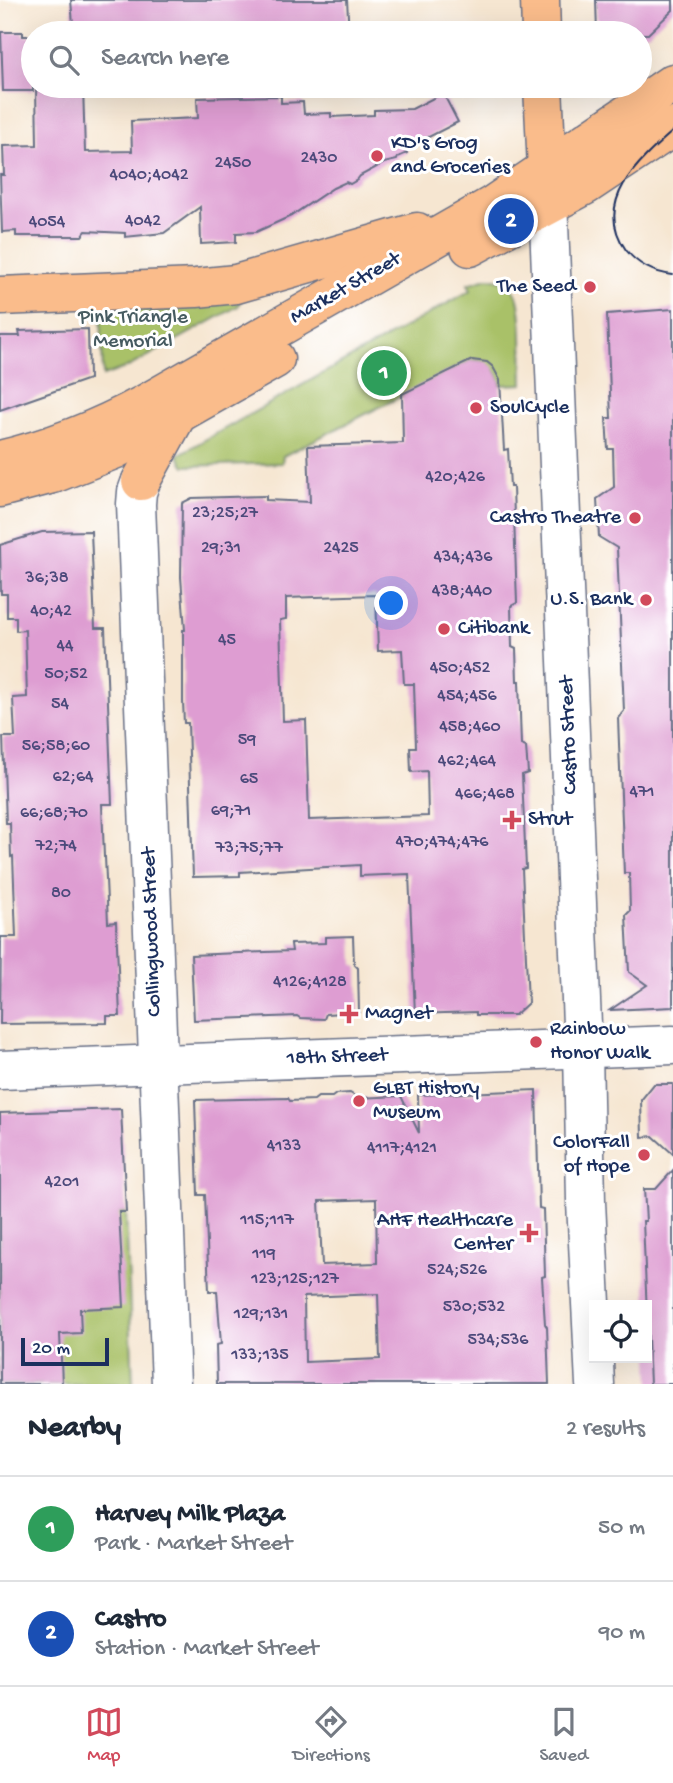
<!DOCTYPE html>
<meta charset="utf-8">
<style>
body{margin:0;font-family:"Gochi Hand",sans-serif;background:#f6f6f7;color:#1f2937}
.controls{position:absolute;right:21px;bottom:21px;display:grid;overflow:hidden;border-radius:0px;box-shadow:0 7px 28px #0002}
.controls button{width:63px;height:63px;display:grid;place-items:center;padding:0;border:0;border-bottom:2px solid #e0e1e3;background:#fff;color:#1f2937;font:35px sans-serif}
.scale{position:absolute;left:21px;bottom:18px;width:88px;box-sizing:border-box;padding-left:7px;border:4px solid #1b2f5e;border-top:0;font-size:19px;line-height:24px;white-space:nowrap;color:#1b2f5e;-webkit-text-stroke:5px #fff;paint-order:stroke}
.you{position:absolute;left:392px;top:604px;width:24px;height:24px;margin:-18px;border:5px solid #fff;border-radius:50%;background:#1a73e8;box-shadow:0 0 0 10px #1a73e833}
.badge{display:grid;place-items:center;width:46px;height:46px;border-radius:50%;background:#d1495b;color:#fff;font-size:23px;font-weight:700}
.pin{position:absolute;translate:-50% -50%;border:4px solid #fff;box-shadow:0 2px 7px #0006}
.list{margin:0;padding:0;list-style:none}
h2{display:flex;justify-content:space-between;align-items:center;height:91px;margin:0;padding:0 28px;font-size:30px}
h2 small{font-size:23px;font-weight:400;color:#747a83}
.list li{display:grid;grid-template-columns:46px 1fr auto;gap:21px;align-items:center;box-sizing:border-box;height:105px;padding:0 28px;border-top:2px solid #e0e1e3}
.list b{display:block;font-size:26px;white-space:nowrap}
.list p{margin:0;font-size:23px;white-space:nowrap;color:#747a83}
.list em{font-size:23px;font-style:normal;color:#747a83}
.icon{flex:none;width:38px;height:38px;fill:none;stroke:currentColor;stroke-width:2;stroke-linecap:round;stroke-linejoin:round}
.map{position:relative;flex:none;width:673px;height:1384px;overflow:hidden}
.search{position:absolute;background:#fff;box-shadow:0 7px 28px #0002;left:21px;right:21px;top:21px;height:77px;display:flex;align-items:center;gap:18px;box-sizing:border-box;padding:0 24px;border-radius:38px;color:#747a83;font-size:26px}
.sheet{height:301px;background:#fff}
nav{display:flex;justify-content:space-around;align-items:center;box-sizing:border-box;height:98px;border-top:2px solid #e0e1e3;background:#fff;font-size:19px;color:#747a83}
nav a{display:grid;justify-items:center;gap:4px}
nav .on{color:#d1495b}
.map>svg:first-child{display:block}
.green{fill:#a9c167;stroke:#627862;stroke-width:2}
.building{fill:#de9dd2;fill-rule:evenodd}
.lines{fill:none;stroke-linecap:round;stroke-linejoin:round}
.minor-casing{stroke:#686f86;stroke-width:41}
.major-casing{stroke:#686f86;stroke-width:41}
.minor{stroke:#fff;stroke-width:38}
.major{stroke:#fabc8b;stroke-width:38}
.tram{stroke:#1b2f5e;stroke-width:2}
.poi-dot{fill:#d1495b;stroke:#fff;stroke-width:2.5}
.labels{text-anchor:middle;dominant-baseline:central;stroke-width:6;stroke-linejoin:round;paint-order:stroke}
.number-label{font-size:18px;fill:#4c4a7b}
.poi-label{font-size:21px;fill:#1b2f5e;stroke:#fff;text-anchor:start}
.street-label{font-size:21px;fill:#1b2f5e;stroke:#fff}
.park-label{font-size:21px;fill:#465b61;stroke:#fff}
</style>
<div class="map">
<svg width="673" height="1384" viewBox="0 0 673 1384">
<rect width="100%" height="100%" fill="#fff"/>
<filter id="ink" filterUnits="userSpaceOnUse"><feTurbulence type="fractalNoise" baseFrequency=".0143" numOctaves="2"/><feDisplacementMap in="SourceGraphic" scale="14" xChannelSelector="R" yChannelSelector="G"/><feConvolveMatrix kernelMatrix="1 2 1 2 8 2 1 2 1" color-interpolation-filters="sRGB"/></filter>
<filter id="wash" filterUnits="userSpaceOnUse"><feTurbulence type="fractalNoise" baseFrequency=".00686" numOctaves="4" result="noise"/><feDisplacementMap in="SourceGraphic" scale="28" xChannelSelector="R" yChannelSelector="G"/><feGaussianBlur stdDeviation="1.57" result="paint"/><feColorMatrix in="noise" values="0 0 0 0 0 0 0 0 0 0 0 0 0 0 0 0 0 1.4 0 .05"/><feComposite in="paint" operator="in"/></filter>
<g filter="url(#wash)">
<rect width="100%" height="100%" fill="#f6e6d1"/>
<g class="green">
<path d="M487 278C499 279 508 281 515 292 524 305 522 365 523 384L501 385C497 369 488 360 472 360L283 456 282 463 185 466 178 455 471 290 468 284Z"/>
<polygon points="241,299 238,306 130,366 103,376 101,312 105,309"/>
<polygon points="126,1212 133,1384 0,1384 0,1217"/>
</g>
<g id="blocks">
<g class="building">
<polygon points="71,0 347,0 349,33 118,33 73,24"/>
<polygon points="596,0 673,0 673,10 648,34 597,33"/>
<polygon points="1,32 23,32 23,36 33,36 33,91 3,91"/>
<polygon points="36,86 83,86 85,152 132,151 131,121 198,118 197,98 281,96 281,103 303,102 304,114 331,113 331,117 374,115 374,110 412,109 443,93 458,122 405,149 407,153 398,157 397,160 384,163 360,176 357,180 350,184 346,182 333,188 291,216 256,232 236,233 236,242 201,244 200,207 164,233 125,237 125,233 86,231 82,236 16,236 16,231 2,232 0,175 4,175 3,146 37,145"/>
<polygon points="673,309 673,1007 610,1010 647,985 629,972 626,915 630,911 629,873 624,873 618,718 624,711 617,548 599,537 597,499 614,487 613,449 608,449 606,418 611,418 607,314"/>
<polygon points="88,329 89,379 0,410 0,336 20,336 19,331"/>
<path d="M472 360 487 362 493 367 500 380 504 450 508 449 510 487H513L517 603 511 606 512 647 516 649 517 681H519L521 745 526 747 528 773 522 775 526 868 522 869 528 1003 515 1015H476V1012L415 1014 409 874 360 876V865L240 872V876L193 877 188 723H184L183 702V630H185L181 577 182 503 192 498 266 496V500L310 502 308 446 403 443 402 394ZM376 595 378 651 402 650 404 684H414L416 747H410L411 772 427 771 428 816 309 820 306 720 283 721 280 620 286 619V598Z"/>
<polygon points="91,531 95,628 105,628 112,804 102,804 104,857 105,857 108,923 116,922 120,1016 107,1016 107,1023 0,1024 1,937 16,937 13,856 11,857 10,823 6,823 3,737 15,737 13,698 27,697 25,630 16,631 16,617 7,617 7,594 1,594 0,545 42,532"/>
<polygon points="353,936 354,964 358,968 359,1012 326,1014 324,1019 300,1018 297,1016 194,1020 191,955 292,951 291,944 325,943 325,937"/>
<polygon points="654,1084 673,1084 673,1154 653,1136 642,1137 641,1100"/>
<path d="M536 1090 539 1208 543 1209 545 1276 542 1277 545 1324 547 1327 549 1384H217L216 1345 221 1344 217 1291H209L205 1195H198L195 1100 288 1098 290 1101 314 1100 318 1097H332L336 1094 350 1093 358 1098 401 1096 419 1133 418 1095ZM376 1199 377 1263 322 1265 319 1201ZM378 1294 380 1359 305 1362 304 1297Z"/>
<polygon points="121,1109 126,1212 119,1212 124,1307 80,1309 81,1333 60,1334 62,1384 0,1384 0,1113"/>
<polygon points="673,1170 673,1384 650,1384 643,1221 646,1221 644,1189 656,1189"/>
</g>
</g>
</g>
<g filter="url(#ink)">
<use href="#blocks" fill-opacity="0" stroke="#686f86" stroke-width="2"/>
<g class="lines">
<defs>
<g id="minor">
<polyline points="547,175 583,1049 586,1202 595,1384"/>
<polyline points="141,481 137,492 136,504 171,1384"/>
<polyline points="0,1070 673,1045"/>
</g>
<g id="major">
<polyline points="540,0 541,33"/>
<polyline points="543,86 547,169"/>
<polyline points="470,247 586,185 673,127"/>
<polyline points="0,296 196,288 236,284 417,232"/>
<path d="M0 460C51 448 99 429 145 404L493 205 673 83"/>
<polyline points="141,481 176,417"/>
<polyline points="0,488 53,474 116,449 275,359"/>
</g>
</defs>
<use href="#minor" class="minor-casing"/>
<use href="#major" class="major-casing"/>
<use href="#minor" class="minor"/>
<use href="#major" class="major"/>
<path class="tram" d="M673 131C639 161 592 202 626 250 638 265 654 273 673 275"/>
</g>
</g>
<g class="poi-dot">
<circle cx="377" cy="156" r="7"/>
<circle cx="590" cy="287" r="7"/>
<circle cx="476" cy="408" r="7"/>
<circle cx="635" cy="518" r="7"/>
<circle cx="646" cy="600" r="7"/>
<circle cx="444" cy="629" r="7"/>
<path d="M508.5 809.5h7v7h7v7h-7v7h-7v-7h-7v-7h7z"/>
<path d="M345.5 1003.5h7v7h7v7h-7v7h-7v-7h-7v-7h7z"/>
<circle cx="536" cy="1042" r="7"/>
<circle cx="359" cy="1101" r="7"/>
<circle cx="644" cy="1155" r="7"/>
<path d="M525.5 1222.5h7v7h7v7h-7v7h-7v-7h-7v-7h7z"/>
</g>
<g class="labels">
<g class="number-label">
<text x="319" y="158">2430</text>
<text x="233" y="163">2450</text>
<text x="149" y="175">4040;4042</text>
<text x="143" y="221">4042</text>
<text x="47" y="222">4054</text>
<text x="455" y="477">420;426</text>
<text x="225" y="513">23;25;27</text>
<text x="221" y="548">29;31</text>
<text x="341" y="548">2425</text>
<text x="463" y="557">434;436</text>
<text x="47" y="578">36;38</text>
<text x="462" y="591">438;440</text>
<text x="51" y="611">40;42</text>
<text x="227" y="640">45</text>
<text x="65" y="646">44</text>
<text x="460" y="668">450;452</text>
<text x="66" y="674">50;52</text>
<text x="467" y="696">454;456</text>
<text x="60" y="704">54</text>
<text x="470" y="727">458;460</text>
<text x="247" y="740">59</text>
<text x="56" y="746">56;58;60</text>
<text x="467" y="761">462;464</text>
<text x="73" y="777">62;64</text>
<text x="249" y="779">65</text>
<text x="642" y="792">471</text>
<text x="485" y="794">466;468</text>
<text x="231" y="811">69;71</text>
<text x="54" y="813">66;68;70</text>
<text x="442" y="842">470;474;476</text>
<text x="56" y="846">72;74</text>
<text x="249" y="848">73;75;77</text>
<text x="61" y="893">80</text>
<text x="310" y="982">4126;4128</text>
<text x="284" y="1146">4133</text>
<text x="402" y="1148">4117;4121</text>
<text x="62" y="1182">4201</text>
<text x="267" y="1220">115;117</text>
<text x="264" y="1254">119</text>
<text x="457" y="1270">524;526</text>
<text x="295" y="1279">123;125;127</text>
<text x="474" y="1307">530;532</text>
<text x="261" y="1314">129;131</text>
<text x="498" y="1340">534;536</text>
<text x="260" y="1355">133;135</text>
</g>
<g class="poi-label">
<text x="391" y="144">KD's Grog<tspan x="391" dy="24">and Groceries</tspan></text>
<text x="576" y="287" text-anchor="end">The Seed</text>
<text x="490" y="408">SoulCycle</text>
<text x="621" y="518" text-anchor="end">Castro Theatre</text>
<text x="632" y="600" text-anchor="end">U.S. Bank</text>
<text x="458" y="629">Citibank</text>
<text x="528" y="820">Strut</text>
<text x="365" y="1014">Magnet</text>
<text x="550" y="1030">Rainbow<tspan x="550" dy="24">Honor Walk</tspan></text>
<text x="373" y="1089">GLBT History<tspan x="373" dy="24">Museum</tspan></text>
<text x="630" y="1143" text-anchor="end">ColorFall<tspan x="630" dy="24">of Hope</tspan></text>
<text x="513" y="1221" text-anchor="end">AHF Healthcare<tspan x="513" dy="24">Center</tspan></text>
</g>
<g class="street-label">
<text transform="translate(346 289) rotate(-30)">Market Street</text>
<text transform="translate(570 735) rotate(-92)">Castro Street</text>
<text transform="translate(153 932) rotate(-92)">Collingwood Street</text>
<text transform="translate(337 1058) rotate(-2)">18th Street</text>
</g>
<g class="park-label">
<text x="133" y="318">Pink Triangle<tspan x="133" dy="24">Memorial</tspan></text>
</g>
</g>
</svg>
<div class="controls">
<button><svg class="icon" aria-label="locate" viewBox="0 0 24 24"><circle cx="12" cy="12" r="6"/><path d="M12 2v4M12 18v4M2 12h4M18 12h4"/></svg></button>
</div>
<div class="scale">20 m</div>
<div class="you"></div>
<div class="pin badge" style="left:384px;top:373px;background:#2e9e5b">1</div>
<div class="pin badge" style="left:511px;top:221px;background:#1a4fb4">2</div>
<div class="search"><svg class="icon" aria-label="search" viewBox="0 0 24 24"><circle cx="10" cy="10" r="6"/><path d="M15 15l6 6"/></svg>Search here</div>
</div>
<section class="sheet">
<h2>Nearby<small>2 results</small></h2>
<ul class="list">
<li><span class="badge" style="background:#2e9e5b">1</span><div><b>Harvey Milk Plaza</b><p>Park · Market Street</p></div><em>50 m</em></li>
<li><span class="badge" style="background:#1a4fb4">2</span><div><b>Castro</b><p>Station · Market Street</p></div><em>90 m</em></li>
</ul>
</section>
<nav>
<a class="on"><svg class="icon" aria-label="map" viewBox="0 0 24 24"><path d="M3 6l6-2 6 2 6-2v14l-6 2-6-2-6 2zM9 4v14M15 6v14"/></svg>Map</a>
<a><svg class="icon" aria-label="directions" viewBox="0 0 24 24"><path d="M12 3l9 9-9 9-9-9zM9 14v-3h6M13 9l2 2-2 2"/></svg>Directions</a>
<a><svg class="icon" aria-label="saved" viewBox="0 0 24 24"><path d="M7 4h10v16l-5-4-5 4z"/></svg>Saved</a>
</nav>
